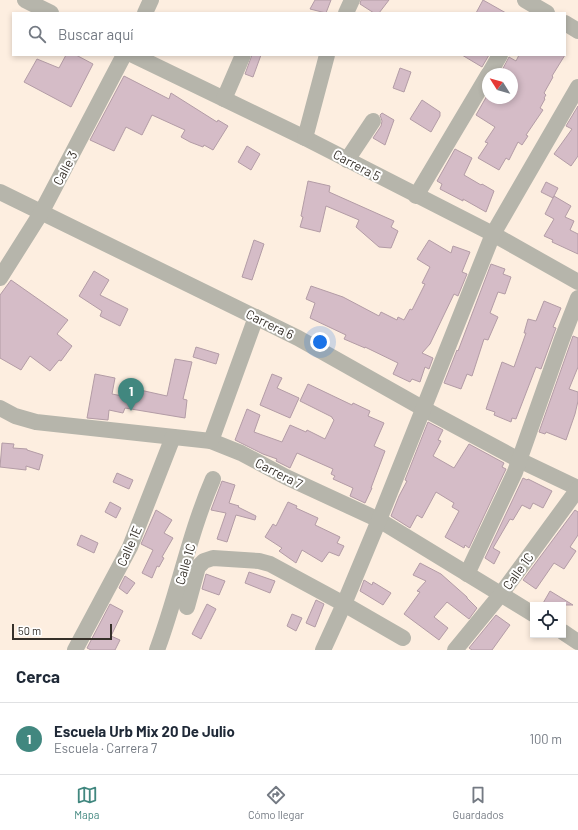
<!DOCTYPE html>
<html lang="es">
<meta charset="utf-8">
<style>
body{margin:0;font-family:Barlow,sans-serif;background:#f2f2f3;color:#1f2937}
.controls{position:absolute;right:12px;bottom:12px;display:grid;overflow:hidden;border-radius:0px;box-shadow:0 2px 6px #0003}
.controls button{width:36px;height:36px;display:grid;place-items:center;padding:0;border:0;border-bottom:1px solid #e0e1e3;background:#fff;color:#1f2937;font:20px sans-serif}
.compass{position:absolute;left:482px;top:68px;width:36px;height:36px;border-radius:50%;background:#fff;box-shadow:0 2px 6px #0003;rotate:307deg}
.scale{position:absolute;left:12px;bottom:10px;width:100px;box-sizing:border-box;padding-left:4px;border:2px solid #363029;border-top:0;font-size:11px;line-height:14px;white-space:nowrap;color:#363029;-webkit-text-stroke:3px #fff;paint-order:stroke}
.you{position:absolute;left:320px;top:342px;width:14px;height:14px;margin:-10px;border:3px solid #fff;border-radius:50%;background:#1a73e8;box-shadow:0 0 0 6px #1a73e833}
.badge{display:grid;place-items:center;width:26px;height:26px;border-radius:50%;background:#41877f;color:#fff;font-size:13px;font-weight:700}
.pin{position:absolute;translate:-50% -33px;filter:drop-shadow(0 1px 2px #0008)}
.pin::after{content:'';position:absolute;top:21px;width:14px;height:12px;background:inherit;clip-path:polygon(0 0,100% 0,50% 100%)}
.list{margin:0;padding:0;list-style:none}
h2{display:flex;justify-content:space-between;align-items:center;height:52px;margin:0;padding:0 16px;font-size:17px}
h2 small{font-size:13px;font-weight:400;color:#747a83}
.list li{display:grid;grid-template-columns:26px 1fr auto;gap:12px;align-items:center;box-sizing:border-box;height:72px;padding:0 16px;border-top:1px solid #e0e1e3}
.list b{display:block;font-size:15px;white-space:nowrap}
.list p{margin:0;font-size:13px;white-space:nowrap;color:#747a83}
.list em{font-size:13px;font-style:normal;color:#747a83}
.icon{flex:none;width:22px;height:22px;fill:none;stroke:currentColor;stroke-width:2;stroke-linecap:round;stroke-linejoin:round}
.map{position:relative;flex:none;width:578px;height:650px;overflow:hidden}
.search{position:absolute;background:#fff;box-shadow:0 2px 6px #0003;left:12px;right:12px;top:12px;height:44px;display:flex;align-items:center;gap:10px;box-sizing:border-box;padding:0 14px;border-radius:0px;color:#747a83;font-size:15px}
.sheet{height:124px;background:#fff}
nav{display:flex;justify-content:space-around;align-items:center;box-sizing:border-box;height:56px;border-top:1px solid #e0e1e3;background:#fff;font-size:11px;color:#747a83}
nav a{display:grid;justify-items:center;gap:2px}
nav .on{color:#41877f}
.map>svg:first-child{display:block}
.building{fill:#d5bcc7;stroke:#b39ca6}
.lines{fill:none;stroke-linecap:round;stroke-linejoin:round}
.minor{stroke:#b6b5ab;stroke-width:16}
.labels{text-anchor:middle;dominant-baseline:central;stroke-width:4;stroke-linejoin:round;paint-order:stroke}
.street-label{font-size:13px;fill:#363029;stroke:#fff}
</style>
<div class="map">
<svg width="578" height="650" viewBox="0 0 578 650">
<rect width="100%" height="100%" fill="#fdeee0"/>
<g class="building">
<polygon points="315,0 331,0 326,13 310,9"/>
<polygon points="361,0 389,0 379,13 374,13 360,4"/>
<polygon points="483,0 506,13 476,13"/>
<polygon points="66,55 76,55 93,64 71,107 24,82 37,59 59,68"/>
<polygon points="252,55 261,55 253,77 245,74"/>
<polygon points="462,55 489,55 482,67"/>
<polygon points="519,55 565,55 552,76 553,77 544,93 546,95 544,98 545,99 540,108 543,110 526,135 528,136 522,145 518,142 509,160 506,158 499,170 478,158 488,143 485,142 495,127 476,115 488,94 488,98 512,98 512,74 500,74 509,57 516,61"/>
<polygon points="400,68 411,72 404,92 393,88"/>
<polygon points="124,76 169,99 171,93 217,122 218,120 228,126 213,150 204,145 203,147 190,142 181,137 185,130 152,115 142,135 126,127 114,151 90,140"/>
<polygon points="422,100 440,112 440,116 431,132 410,119"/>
<polygon points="578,106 578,156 571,166 554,154 572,129 566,126"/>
<polygon points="382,113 394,120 385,145 373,138 381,126 382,121 380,115"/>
<polygon points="247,146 260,154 251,170 238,162"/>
<polygon points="455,149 472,158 464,175 481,185 482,184 494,191 486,212 463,199 463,201 440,189 442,184 437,181"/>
<polygon points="308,181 330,186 329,192 394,221 391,227 398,231 391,248 379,247 356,227 359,220 326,206 320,232 300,227 303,217 301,216"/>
<polygon points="546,182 558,188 553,198 541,192"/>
<polygon points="554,196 571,206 565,217 574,221 570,230 578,234 578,254 552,242 553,240 544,236 554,219 545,214"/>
<polygon points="254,240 264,244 252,280 242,277"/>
<polygon points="429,240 451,253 453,246 470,252 462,272 467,274 458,296 454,294 430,344 422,353 433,358 429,369 425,367 420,382 412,379 410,382 393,374 398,363 365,347 365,348 344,339 346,335 310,318 315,303 306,299 311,286 343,297 379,316 381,312 397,320 398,317 404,320 410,309 412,310 425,284 422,283 430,267 417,259"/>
<polygon points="491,264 505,269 503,274 511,277 505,294 498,292 490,313 498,317 488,340 484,339 472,376 467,374 461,389 444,383 457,350 458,351"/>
<polygon points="94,271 109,280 100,295 128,309 120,326 100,316 102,311 79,296"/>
<polygon points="11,280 68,320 57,334 72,346 61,361 59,360 50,371 30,356 21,370 0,358 0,295"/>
<polygon points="544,301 561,308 553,327 556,328 541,369 536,367 516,419 512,418 511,422 494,415 495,412 486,409 502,362 514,367 526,333 524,333 528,319 536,321"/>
<polygon points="573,336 578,338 578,367 569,389 578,392 578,401 575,414 566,440 546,432 545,434 539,432"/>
<polygon points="196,347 219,354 216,364 193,357"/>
<polygon points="175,359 192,362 183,399 187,400 185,418 125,408 123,413 109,410 108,420 87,418 95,374 115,378 112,394 138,399 140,390 167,396"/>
<polygon points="272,374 282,378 277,388 299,398 290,418 260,405"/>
<polygon points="308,384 352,405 353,403 370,411 368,416 384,423 374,446 385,451 371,488 372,488 365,503 350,496 353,488 333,479 335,476 331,474 333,469 297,453 290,468 276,461 277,459 263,454 235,440 247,409 260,415 254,432 282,442 290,425 306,432 307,430 325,439 334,420 332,418 332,417 300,401"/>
<polygon points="428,422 443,430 438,440 441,441 433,456 454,468 469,444 504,463 502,467 506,469 469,548 465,545 464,548 445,537 459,511 452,507 454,503 436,492 422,518 417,515 410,528 391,516 399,496 407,481 405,480"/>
<polygon points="2,443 14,444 13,448 27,449 27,450 43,455 39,470 26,466 26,470 0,467"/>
<polygon points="117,473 133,480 129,489 113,482"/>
<polygon points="523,478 527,480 528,479 552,491 543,508 533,503 530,509 522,505 513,520 510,519 493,548 500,552 494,564 485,558"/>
<polygon points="222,481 235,485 229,503 239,506 238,507 256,516 255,520 236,515 227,542 217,539 226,513 211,510"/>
<polygon points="110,502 121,508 116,518 105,512"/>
<polygon points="288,502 297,506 296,508 318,518 315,525 340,537 337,543 344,546 339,556 329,552 322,562 302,550 296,563 279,551 282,548 265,537 273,524 276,526"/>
<polygon points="156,510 172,520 164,533 173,538 162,557 164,558 159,567 157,566 152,578 142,573 153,550 141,544"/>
<polygon points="575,510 578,512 578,535 570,547 576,551 564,569 554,563 536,589 523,580"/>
<polygon points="81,535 98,543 94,553 77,545"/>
<polygon points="420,563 441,574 467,597 467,598 477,608 469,619 447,602 434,617 448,628 439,640 404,614 420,592 417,591 426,581 413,575"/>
<polygon points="249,572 275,581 270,593 245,583"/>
<polygon points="206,574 225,581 219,595 202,589"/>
<polygon points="125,576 135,583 127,594 119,588"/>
<polygon points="364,580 372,585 373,582 391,593 383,605 360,591"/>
<polygon points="550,591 573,605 542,605"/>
<polygon points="316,600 324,604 315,627 306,623"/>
<polygon points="110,604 123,611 111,636 120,640 115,650 91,650 87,648"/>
<polygon points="207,604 216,609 201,639 192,634"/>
<polygon points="292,614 302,618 296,631 287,626"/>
<polygon points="496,615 510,625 492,650 472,650 469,648"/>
</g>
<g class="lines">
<g class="minor">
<polyline points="25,0 51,13"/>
<polyline points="525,0 547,13"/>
<polyline points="145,13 151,0"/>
<polyline points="346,13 352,0"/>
<polyline points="565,23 578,31"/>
<polyline points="133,55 305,138 493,234 578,282"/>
<polyline points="489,74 500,55"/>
<polyline points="224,99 243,55"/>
<polyline points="305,138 327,55"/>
<polyline points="347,160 373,121"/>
<polyline points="0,192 298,338 424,409 519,460 578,488"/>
<polyline points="416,196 488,75"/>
<polyline points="0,278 41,213 124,55"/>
<polyline points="0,408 15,416 36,422 211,441 241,453 286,477 379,520 533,614"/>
<polyline points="211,441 256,317"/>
<polyline points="467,574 515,472 562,339 578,298"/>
<polyline points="187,607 198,567 204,561 213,558 259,561 270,564 344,604 403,638"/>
<polyline points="563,632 578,642"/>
<polyline points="75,650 130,547 173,437"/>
<path d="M157 650C178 594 189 534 213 479"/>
<polyline points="323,650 344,604 379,520 493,234 578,87"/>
<polyline points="455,650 501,594 578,489"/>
</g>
</g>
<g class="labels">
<g class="street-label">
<text transform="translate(357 165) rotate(28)">Carrera 5</text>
<text transform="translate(65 168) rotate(-62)">Calle 3</text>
<text transform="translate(270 324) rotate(26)">Carrera 6</text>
<text transform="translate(279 473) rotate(27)">Carrera 7</text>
<text transform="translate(129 546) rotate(-66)">Calle 1E</text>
<text transform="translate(185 564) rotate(-74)">Calle 1C</text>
<text transform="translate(518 571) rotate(-54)">Calle 1C</text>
</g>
</g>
</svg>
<div class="controls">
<button><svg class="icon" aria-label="locate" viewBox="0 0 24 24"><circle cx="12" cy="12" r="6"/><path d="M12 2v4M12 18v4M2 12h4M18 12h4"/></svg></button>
</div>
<svg class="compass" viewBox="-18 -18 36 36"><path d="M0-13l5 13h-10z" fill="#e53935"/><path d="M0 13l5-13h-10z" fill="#747a83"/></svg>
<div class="scale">50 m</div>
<div class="you"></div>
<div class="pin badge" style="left:131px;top:411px">1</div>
<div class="search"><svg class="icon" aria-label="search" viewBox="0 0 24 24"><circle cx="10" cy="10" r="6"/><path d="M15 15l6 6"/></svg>Buscar aquí</div>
</div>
<section class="sheet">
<h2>Cerca<small></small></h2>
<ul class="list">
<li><span class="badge">1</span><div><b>Escuela Urb Mix 20 De Julio</b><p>Escuela · Carrera 7</p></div><em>100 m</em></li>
</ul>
</section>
<nav>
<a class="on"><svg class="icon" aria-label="map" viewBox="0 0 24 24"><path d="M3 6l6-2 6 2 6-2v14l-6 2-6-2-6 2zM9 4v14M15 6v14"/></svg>Mapa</a>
<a><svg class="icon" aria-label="directions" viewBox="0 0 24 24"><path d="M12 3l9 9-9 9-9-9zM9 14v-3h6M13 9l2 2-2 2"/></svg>Cómo llegar</a>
<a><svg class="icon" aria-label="saved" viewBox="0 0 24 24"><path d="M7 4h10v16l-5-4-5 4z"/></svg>Guardados</a>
</nav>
